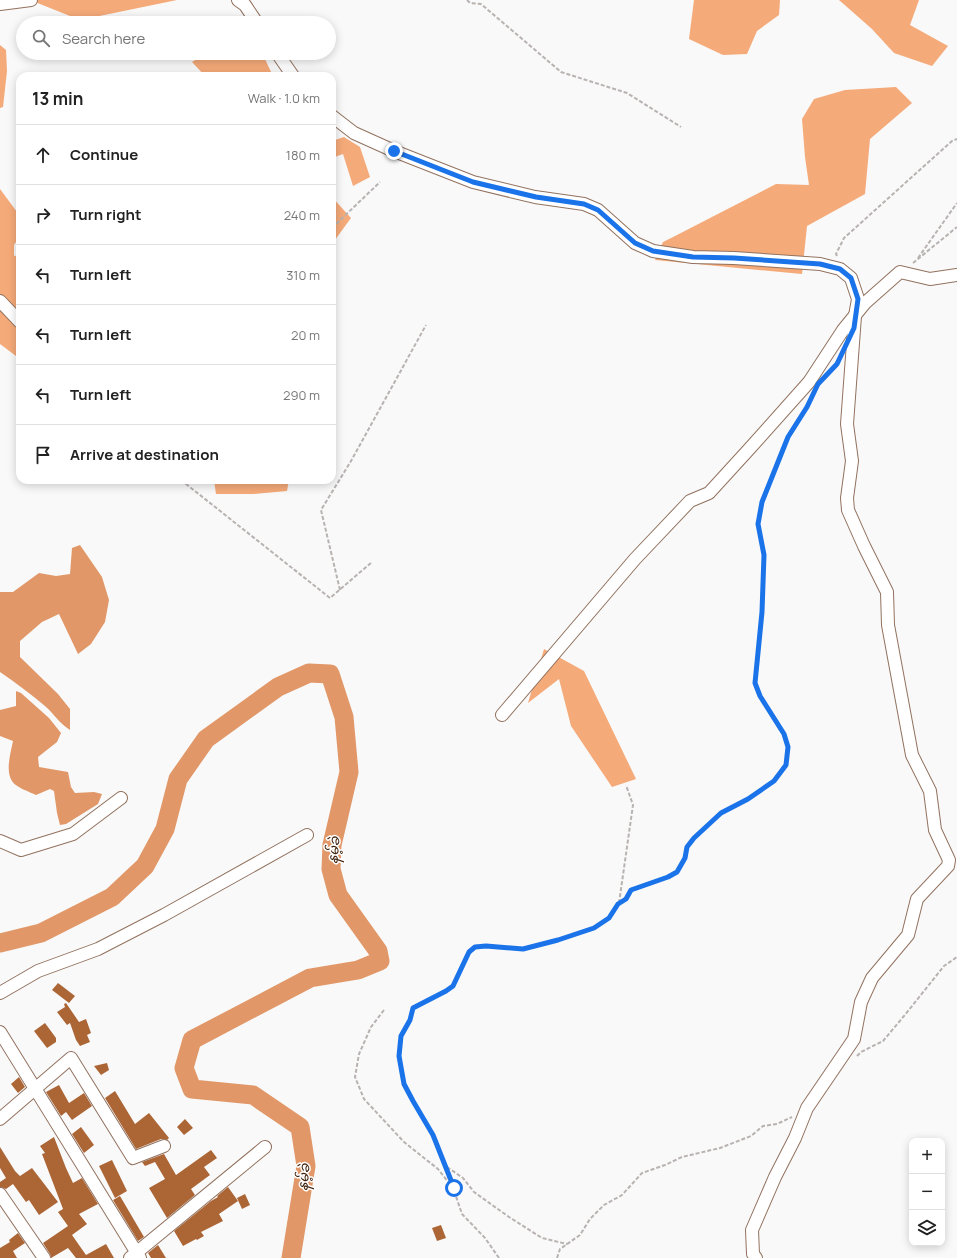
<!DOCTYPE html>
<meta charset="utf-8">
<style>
body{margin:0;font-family:Manrope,"Noto Sans Myanmar",sans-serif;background:#f2f2f2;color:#222}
.controls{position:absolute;right:12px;bottom:12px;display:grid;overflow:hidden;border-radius:8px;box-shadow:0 2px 10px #0003}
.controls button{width:36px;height:36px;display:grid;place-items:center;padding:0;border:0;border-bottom:1px solid #e0e0e0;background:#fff;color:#222;font:20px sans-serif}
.stop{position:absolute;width:12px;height:12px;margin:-9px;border:3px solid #1a73e8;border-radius:50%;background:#fff}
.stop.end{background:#1a73e8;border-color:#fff;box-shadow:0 1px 4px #0008}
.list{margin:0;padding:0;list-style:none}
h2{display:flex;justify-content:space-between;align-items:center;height:52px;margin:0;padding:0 16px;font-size:17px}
h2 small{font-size:13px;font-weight:400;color:#767676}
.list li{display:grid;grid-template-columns:26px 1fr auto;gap:12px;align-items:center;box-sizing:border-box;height:60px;padding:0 16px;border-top:1px solid #e0e0e0}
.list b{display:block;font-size:15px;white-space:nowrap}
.list em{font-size:13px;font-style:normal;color:#767676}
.icon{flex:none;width:22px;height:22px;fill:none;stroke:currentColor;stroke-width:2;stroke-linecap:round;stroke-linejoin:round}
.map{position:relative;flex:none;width:957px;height:1258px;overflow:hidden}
.search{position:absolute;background:#fff;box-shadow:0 2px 10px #0003;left:16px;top:16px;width:320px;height:44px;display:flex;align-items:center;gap:10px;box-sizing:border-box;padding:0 14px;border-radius:22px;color:#767676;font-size:15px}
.panel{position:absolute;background:#fff;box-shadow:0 2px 10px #0003;left:16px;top:72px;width:320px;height:412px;border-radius:12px}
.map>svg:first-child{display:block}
.forest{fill:#f5aa79}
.water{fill:#e19767}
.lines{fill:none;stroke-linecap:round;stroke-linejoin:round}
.river{stroke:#e19767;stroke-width:19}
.building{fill:#ac6636}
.minor-casing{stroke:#92725f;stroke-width:14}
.path{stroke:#b8b3b1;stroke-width:2;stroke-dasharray:4 2;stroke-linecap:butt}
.minor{stroke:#fff;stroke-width:12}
.route{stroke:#1a73e8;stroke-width:5}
.labels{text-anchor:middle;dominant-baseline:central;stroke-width:3;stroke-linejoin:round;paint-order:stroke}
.water-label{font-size:14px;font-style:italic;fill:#42240f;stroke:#fff}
</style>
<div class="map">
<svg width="957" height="1258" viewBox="0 0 957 1258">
<rect width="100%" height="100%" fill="#f9f9f9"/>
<g class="forest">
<polygon points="30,0 177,0 80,20"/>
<polygon points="694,0 780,0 779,15 757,31 747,54 723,55 689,39"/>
<polygon points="839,0 919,0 910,25 948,46 932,66 894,53 872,29"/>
<polygon points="0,45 6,50 7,71 3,107 0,108"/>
<polygon points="206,53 261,53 264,57 273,76 205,76 192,62"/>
<polygon points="896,87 912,103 870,139 865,194 807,226 802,274 655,260 663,242 677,235 776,184 809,185 805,157 802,119 814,99 845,90"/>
<polygon points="344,137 360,147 370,177 353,186 343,154 332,158 332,141"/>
<polygon points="0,189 20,216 20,236 14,245 14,256 20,255 20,359 0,344"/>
<polygon points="332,197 351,218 332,244"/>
<polygon points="214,480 289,480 287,491 253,494 216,494"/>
<polygon points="544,649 584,671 636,779 612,787 571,726 559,679 528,703"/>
</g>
<g class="water">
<path d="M80 545 102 577 109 600 105 622 91 644 78 654 59 614 42 622 20 641V657L58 694 70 709V730C59 723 55 715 45 706 31 694 16 683 0 672V592H13L39 573 56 576 70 574 72 548Z"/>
<path d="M16 691 21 693 49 718 61 733 57 742 38 757 39 767 68 772 71 787 75 793 94 792 102 794 98 804 66 824 60 825 57 813 54 791 50 789 36 795C30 792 15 787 12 781 5 770 11 752 13 741L0 736V710L16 706Z"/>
</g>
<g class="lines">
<polyline class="river" points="0,943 41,933 112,897 145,866 165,829 178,779 206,739 278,687 309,673 330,674 344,717 349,772 332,845 331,869 338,895 378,951 380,961 358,970 310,978 192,1040 184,1068 192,1089 253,1095 300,1127 306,1166 291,1258"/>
</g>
<g class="building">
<polygon points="58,983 75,996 69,1003 52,990"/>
<polygon points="66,1003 79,1022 86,1019 91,1033 87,1035 90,1042 80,1046 76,1040 70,1023 67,1025 57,1012 65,1007 64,1004"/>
<polygon points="45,1023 56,1038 56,1042 47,1048 34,1031"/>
<polygon points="107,1063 109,1070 101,1075 94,1066"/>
<polygon points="19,1077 25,1087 18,1093 11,1084"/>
<polygon points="59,1085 69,1103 84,1093 92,1106 72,1120 66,1112 61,1116 46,1092"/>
<polygon points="115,1091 135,1124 149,1113 169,1138 167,1140 161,1139 136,1149 105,1098"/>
<polygon points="185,1119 193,1128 184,1135 177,1127"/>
<polygon points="81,1127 94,1145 84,1153 72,1134"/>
<polygon points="54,1137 66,1168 73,1183 82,1178 98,1204 79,1214 87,1224 72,1235 86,1255 106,1244 114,1258 76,1258 68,1248 51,1258 50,1254 43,1243 68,1226 58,1212 63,1209 42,1154 45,1153 40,1146"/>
<polygon points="0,1147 15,1171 20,1176 32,1168 58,1202 39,1215 29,1200 26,1202 13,1184 6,1189 0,1187 0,1182 6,1178 0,1168"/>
<polygon points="211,1150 217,1158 204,1167 210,1175 191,1189 195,1195 167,1218 149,1188 165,1179 155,1162 145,1166 142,1162 164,1154 176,1175"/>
<polygon points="112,1160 127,1191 115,1198 99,1166"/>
<polygon points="228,1187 238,1201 219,1214 223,1221 201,1232 204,1236 197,1240 196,1239 183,1246 174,1231 211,1201 218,1197 217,1196"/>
<polygon points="245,1194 250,1205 242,1209 237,1198"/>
<polygon points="120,1196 144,1237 138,1241 113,1200"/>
<polygon points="441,1225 446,1238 437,1241 432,1228"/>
<polygon points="18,1233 25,1243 13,1251 17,1258 0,1258 0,1248 10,1242 9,1240"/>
<polygon points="158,1245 166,1258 151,1258 148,1253"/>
</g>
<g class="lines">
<defs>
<g id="minor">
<polyline points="238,0 245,5 257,23"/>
<polyline points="0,4 31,0"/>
<polyline points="277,53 293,76"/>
<polyline points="332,116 354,133 394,151 473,182 535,197 584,204 598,210 635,243 653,251 693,257 734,258 820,264 840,269 851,278 858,299 855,316 847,424 852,461 847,498 848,510 864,546 887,592 888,625 912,755 930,791 935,830 949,860 948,866 917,899 908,935 872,978 861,1002 854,1039 807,1108 795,1138 775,1177 752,1230 753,1254 756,1258"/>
<polyline points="0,301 20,322"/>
<polyline points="502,715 635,559 690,501 709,493 751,447 809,382 843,330 865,303 900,272 930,279 957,275"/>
<polyline points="0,841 21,850 73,834 121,798"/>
<polyline points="0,993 38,971 98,949 164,915 307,835"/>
<polyline points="0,1032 140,1258"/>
<polyline points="0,1119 71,1058 133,1158 164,1146"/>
<polyline points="0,1194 44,1258"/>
<polyline points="130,1258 265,1147"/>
</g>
</defs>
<use href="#minor" class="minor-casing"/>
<g class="path">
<polyline points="467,0 470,3 481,4 561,72 627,93 681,127"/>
<polyline points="332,228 380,182"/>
<polyline points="837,256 836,254 844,238 952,141 957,139"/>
<polyline points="918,258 957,203"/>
<polyline points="913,263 957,227"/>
<polyline points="833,368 839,358"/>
<polyline points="181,480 330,598 372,562"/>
<polyline points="340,590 321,510 351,461 426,325"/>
<polyline points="619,903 633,805 626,785"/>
<polyline points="384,1010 371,1027 359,1054 355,1077 364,1099 404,1142 438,1169 452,1187"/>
<polyline points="857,1056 861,1052 883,1041 904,1016 944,966 957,957"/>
<polyline points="447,1167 463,1178 474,1192 509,1217 542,1238 567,1244"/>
<polyline points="499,1258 485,1238 462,1214 446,1167 433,1135 413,1101 404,1084 399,1056 401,1036 410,1020 413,1008 446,991 453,986 469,952 475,947 486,946 523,949 558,940 594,928 609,918 619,904 626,899 631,890 668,877 677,872 685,858 687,847 694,838 721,813 748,799 774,781 786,765 788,747 783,734 760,696 755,683 762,611 764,555 758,524 762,502 788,437 807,407 813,395"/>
<polyline points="557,1258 560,1249 580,1235 590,1219 604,1205 622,1195 642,1173 665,1165 682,1157 720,1148 751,1136 763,1126 777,1124 792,1117"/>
</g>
<use href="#minor" class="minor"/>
</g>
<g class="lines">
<polyline class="route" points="394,151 473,182 536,197 584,204 598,210 635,243 653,251 693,257 734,258 820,264 840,269 851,278 858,299 854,328 837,364 818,384 807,407 788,437 762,502 758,524 764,555 762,612 755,683 760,696 784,734 788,747 786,765 774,781 748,799 721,813 694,838 687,847 685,858 677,872 668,877 631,890 626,899 618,904 609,918 594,928 558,940 523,949 486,946 475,947 469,952 453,986 446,991 413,1008 410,1020 401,1036 399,1056 404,1084 413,1101 433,1135 454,1188"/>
</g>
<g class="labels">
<g class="water-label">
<text transform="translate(333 850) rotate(-85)">နမ့်ခဲ</text>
<text transform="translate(303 1177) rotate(-85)">နမ့်ခဲ</text>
</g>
</g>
</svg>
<div class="controls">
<button>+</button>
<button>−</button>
<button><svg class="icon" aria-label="layers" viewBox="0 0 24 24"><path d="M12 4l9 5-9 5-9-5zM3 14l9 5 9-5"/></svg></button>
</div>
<div class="stop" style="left:454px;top:1188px"></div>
<div class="stop end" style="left:394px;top:151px"></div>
<div class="search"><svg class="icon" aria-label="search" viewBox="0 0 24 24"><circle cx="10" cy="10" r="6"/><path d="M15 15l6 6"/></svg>Search here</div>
<section class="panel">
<h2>13 min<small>Walk · 1.0 km</small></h2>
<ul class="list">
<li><svg class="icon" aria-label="ahead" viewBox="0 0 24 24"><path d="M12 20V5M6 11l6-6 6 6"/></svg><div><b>Continue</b></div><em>180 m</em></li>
<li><svg class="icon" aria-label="right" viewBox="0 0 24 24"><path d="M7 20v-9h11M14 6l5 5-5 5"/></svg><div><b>Turn right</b></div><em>240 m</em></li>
<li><svg class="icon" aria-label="left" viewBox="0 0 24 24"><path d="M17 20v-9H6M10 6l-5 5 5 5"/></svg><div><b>Turn left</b></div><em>310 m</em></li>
<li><svg class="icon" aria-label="left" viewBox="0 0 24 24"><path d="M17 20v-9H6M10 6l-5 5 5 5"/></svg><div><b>Turn left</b></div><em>20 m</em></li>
<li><svg class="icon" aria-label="left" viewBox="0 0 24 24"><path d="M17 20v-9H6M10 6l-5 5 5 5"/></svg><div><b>Turn left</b></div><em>290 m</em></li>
<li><svg class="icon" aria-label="arrive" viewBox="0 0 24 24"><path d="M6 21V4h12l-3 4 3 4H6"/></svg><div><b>Arrive at destination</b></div></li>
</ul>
</section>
</div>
